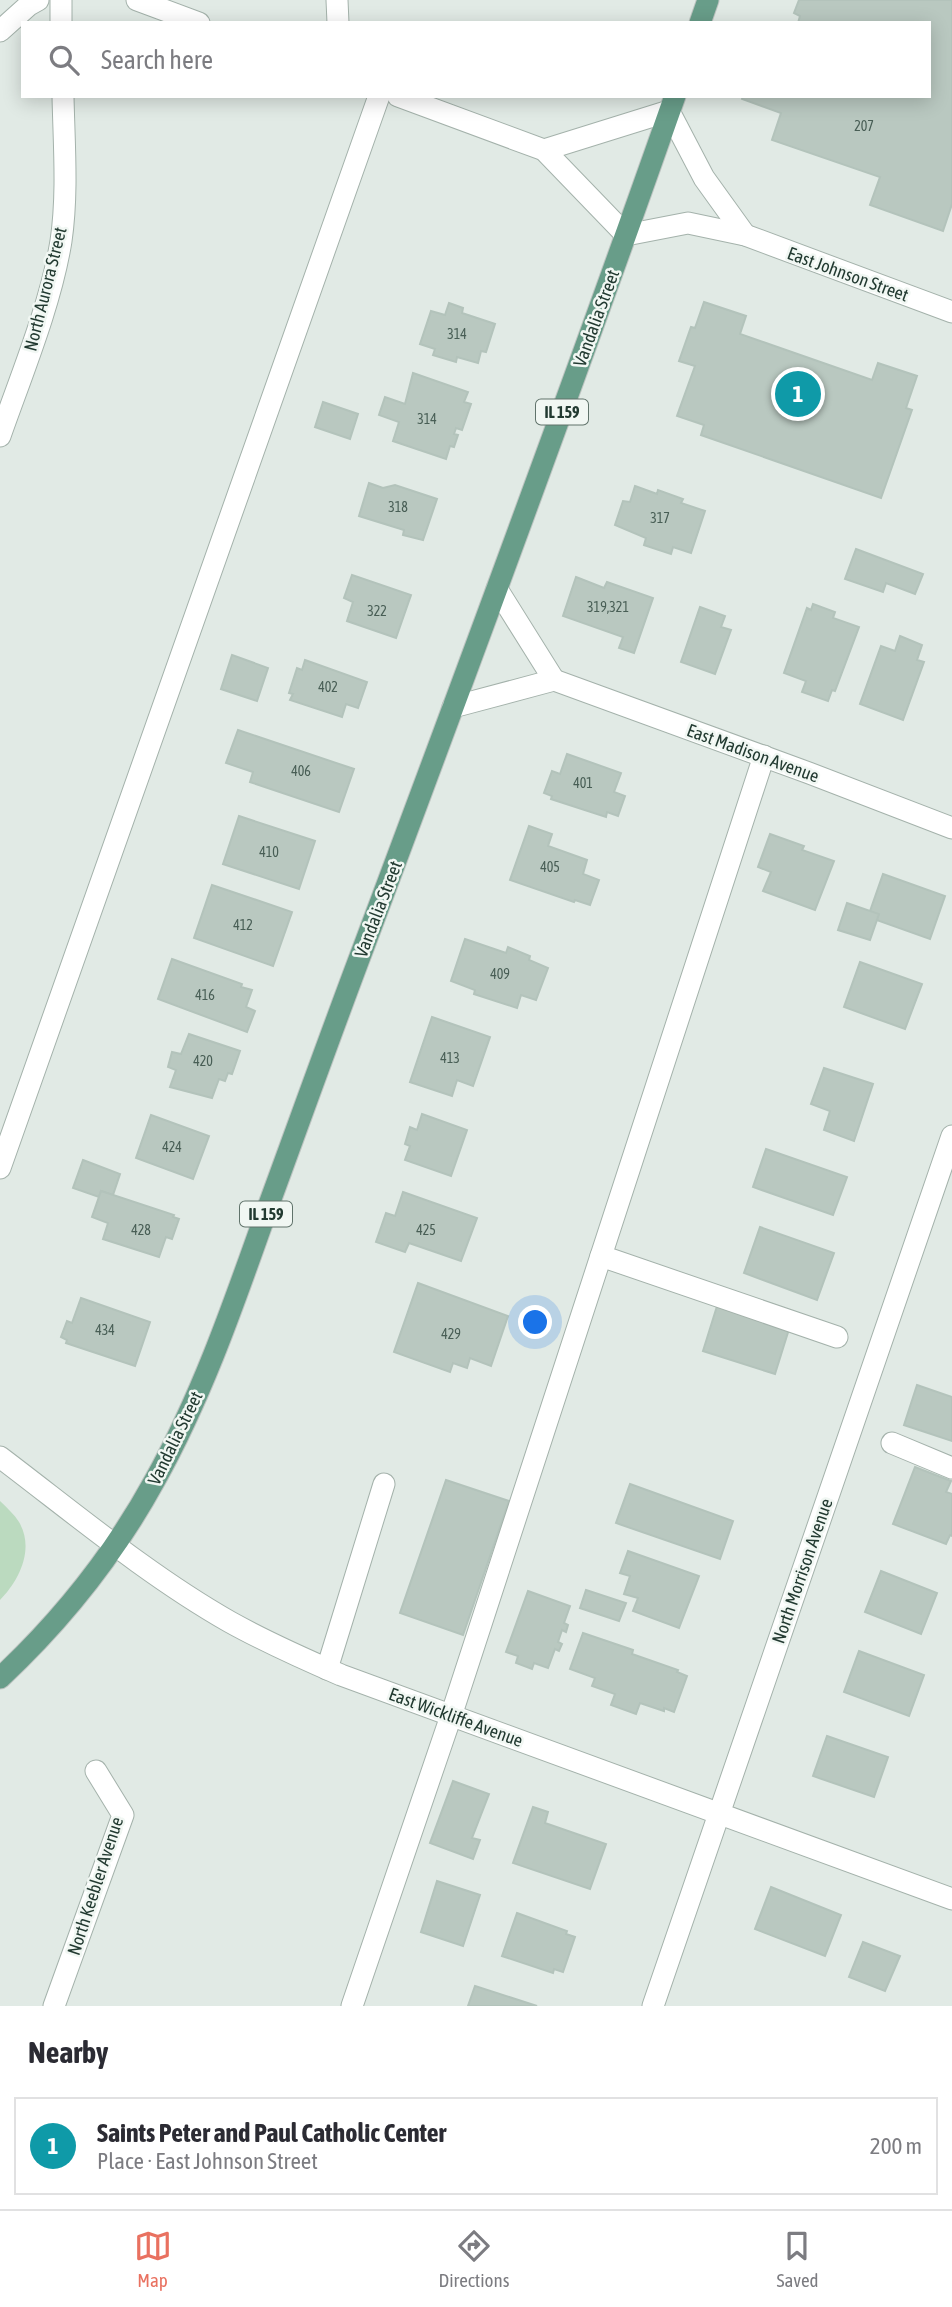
<!DOCTYPE html>
<meta charset="utf-8">
<style>
body{margin:0;font-family:"Asap Condensed",sans-serif;background:#f7f7f7;color:#2b2b33}
.you{position:absolute;left:536px;top:1323px;width:24px;height:24px;margin:-18px;border:5px solid #fff;border-radius:50%;background:#1a73e8;box-shadow:0 0 0 10px #1a73e833}
.badge{display:grid;place-items:center;width:46px;height:46px;border-radius:50%;background:#e97160;color:#fff;font-size:23px;font-weight:700}
.pin{position:absolute;translate:-50% -50%;border:4px solid #fff;box-shadow:0 2px 7px #0006}
.list{margin:0;padding:0;list-style:none}
h2{display:flex;justify-content:space-between;align-items:center;height:91px;margin:0;padding:0 28px;font-size:30px}
h2 small{font-size:23px;font-weight:400;color:#7c7c81}
.list li{display:grid;grid-template-columns:46px 1fr auto;gap:21px;align-items:center;box-sizing:border-box;height:98px;margin:0 14px 14px;padding:0 14px;border:2px solid #e1e1e2;border-radius:0px}
.list b{display:block;font-size:26px;white-space:nowrap}
.list p{margin:0;font-size:23px;white-space:nowrap;color:#7c7c81}
.list em{font-size:23px;font-style:normal;color:#7c7c81}
.icon{flex:none;width:38px;height:38px;fill:none;stroke:currentColor;stroke-width:2;stroke-linecap:round;stroke-linejoin:round}
.map{position:relative;flex:none;width:952px;height:2006px;overflow:hidden}
.search{position:absolute;background:#fff;box-shadow:0 4px 18px #0003;left:21px;right:21px;top:21px;height:77px;display:flex;align-items:center;gap:18px;box-sizing:border-box;padding:0 24px;border-radius:0px;color:#7c7c81;font-size:26px}
.sheet{height:203px;background:#fff}
nav{display:flex;justify-content:space-around;align-items:center;box-sizing:border-box;height:98px;border-top:2px solid #e1e1e2;background:#fff;font-size:19px;color:#7c7c81}
nav a{display:grid;justify-items:center;gap:4px}
nav .on{color:#e97160}
.map>svg:first-child{display:block}
.green{fill:#bbdabf}
.building{fill:#b9c8c0;stroke:#b3c3bb;stroke-width:2}
.lines{fill:none;stroke-linecap:round;stroke-linejoin:round}
.minor-casing{stroke:#a4b2ab;stroke-width:23}
.major-casing{stroke:#bdc4c1;stroke-width:23}
.minor{stroke:#fff;stroke-width:21}
.major{stroke:#689d89;stroke-width:21}
.labels{text-anchor:middle;dominant-baseline:central;stroke-width:5;stroke-linejoin:round;paint-order:stroke}
.number-label{font-size:14px;fill:#485e55}
.shield{fill:#f1f7f3;stroke:#60736b;stroke-width:2}
.shield-label{font-size:16px;font-weight:bold;fill:#223a31}
.street-label{font-size:18px;fill:#223a31;stroke:#f1f7f3}
</style>
<div class="map">
<svg width="952" height="2006" viewBox="0 0 952 2006">
<rect width="100%" height="100%" fill="#e1eae5"/>
<path class="green" d="M0 1501C7 1508 14 1514 19 1522 35 1549 19 1581 0 1600Z"/>
<g class="building">
<polygon points="799,0 952,0 952,204 943,231 870,205 880,177 772,140 781,113 742,99 743,96 929,96 929,23 798,23 800,16 794,13"/>
<polygon points="704,302 746,316 740,334 872,380 878,363 917,376 906,408 912,410 881,498 701,435 704,425 677,416 695,366 679,361 691,327 695,328"/>
<polygon points="449,303 463,308 462,313 495,324 486,352 481,351 478,363 457,357 456,362 433,355 435,349 420,344 431,311 445,315"/>
<polygon points="413,373 468,392 464,402 471,404 462,430 456,428 454,434 458,435 454,447 450,446 446,459 393,441 399,422 379,415 385,397 405,404"/>
<polygon points="323,402 358,414 350,439 315,427"/>
<polygon points="369,483 383,488 395,485 437,499 423,540 403,535 404,530 359,516"/>
<polygon points="635,486 657,494 658,490 683,499 681,503 705,511 691,553 673,547 671,554 644,545 646,538 615,525 623,501 630,502"/>
<polygon points="856,549 923,574 915,594 886,583 883,592 845,579"/>
<polygon points="352,575 411,595 396,638 347,621 353,602 344,598"/>
<polygon points="576,577 604,588 607,582 653,598 634,653 619,648 623,637 563,616"/>
<polygon points="813,604 835,612 833,618 859,627 835,691 832,690 828,701 802,692 806,681 784,673 807,608 811,610"/>
<polygon points="700,607 725,616 721,627 731,630 715,674 681,662"/>
<polygon points="900,636 922,645 917,660 924,662 903,720 860,704 881,646 895,651"/>
<polygon points="232,655 268,668 257,701 221,689"/>
<polygon points="305,660 367,682 358,708 346,704 342,717 290,700 293,694 289,693 297,668 302,670"/>
<polygon points="238,730 354,769 339,812 250,782 253,772 226,763"/>
<polygon points="567,754 621,773 614,792 625,796 618,816 607,812 606,817 551,799 552,796 544,793 552,771 560,774"/>
<polygon points="239,816 315,841 299,889 223,864"/>
<polygon points="529,826 552,834 548,846 587,860 583,874 599,880 590,905 575,900 574,902 510,880"/>
<polygon points="770,834 804,846 802,850 834,861 815,910 763,891 771,872 758,867"/>
<polygon points="883,874 945,896 930,939 868,917"/>
<polygon points="212,885 292,912 273,966 194,938"/>
<polygon points="847,903 879,914 870,940 838,930"/>
<polygon points="465,939 506,953 508,947 530,956 529,960 548,968 536,1000 521,995 517,1008 474,994 475,990 451,981"/>
<polygon points="172,959 242,984 241,987 252,990 246,1007 255,1011 247,1032 158,999"/>
<polygon points="860,962 922,984 905,1029 844,1007"/>
<polygon points="432,1017 490,1037 473,1086 457,1080 452,1096 410,1082"/>
<polygon points="189,1034 240,1051 232,1074 228,1073 225,1081 219,1079 212,1098 170,1087 176,1070 168,1067 172,1052 181,1054"/>
<polygon points="824,1068 873,1084 854,1141 824,1130 830,1111 811,1104"/>
<polygon points="422,1114 467,1130 451,1176 405,1160 410,1146 405,1144 410,1127 417,1130"/>
<polygon points="151,1115 209,1136 193,1179 136,1158"/>
<polygon points="766,1149 847,1177 833,1215 753,1187"/>
<polygon points="83,1160 120,1174 113,1195 101,1191 99,1197 73,1188"/>
<polygon points="101,1191 174,1215 173,1217 179,1219 172,1239 166,1237 159,1257 103,1239 108,1223 92,1217"/>
<polygon points="403,1192 477,1218 461,1261 409,1243 405,1252 376,1242 386,1213 395,1216"/>
<polygon points="760,1227 834,1253 817,1300 744,1273"/>
<polygon points="418,1283 508,1316 491,1366 470,1358 467,1368 453,1363 450,1372 394,1352"/>
<polygon points="81,1298 150,1322 135,1366 66,1343 67,1340 61,1337 67,1321 72,1323"/>
<polygon points="718,1303 790,1326 775,1374 703,1351"/>
<polygon points="917,1385 952,1397 952,1441 904,1425"/>
<polygon points="915,1467 951,1481 946,1492 952,1494 952,1536 950,1535 946,1544 893,1524"/>
<polygon points="446,1480 509,1501 463,1635 400,1613"/>
<polygon points="630,1484 733,1521 720,1559 616,1523"/>
<polygon points="628,1551 699,1576 679,1628 633,1611 638,1598 624,1594 630,1576 620,1573"/>
<polygon points="881,1571 937,1593 921,1634 865,1612"/>
<polygon points="586,1590 626,1603 619,1621 580,1608"/>
<polygon points="528,1591 570,1606 564,1623 568,1625 566,1632 562,1630 558,1642 562,1644 559,1651 555,1649 548,1668 534,1663 532,1669 516,1663 518,1656 506,1652"/>
<polygon points="583,1633 633,1650 632,1654 678,1670 677,1672 687,1676 674,1712 664,1708 664,1711 640,1703 636,1714 611,1705 615,1694 592,1686 595,1678 570,1669"/>
<polygon points="859,1651 924,1675 909,1716 844,1692"/>
<polygon points="827,1736 888,1757 874,1797 813,1776"/>
<polygon points="453,1781 489,1794 472,1838 480,1840 473,1859 430,1843"/>
<polygon points="533,1807 548,1812 545,1823 606,1844 590,1889 513,1863"/>
<polygon points="437,1881 480,1895 463,1946 421,1932"/>
<polygon points="771,1887 841,1915 825,1956 755,1929"/>
<polygon points="517,1913 567,1931 566,1934 575,1937 563,1972 554,1969 553,1973 502,1956"/>
<polygon points="863,1942 900,1956 885,1991 849,1977"/>
<polygon points="475,1986 537,2006 468,2006"/>
</g>
<g class="lines">
<defs>
<g id="minor">
<polyline points="61,0 61,23"/>
<polyline points="137,0 199,23"/>
<polyline points="337,0 338,23"/>
<polyline points="0,31 29,5 38,0"/>
<polyline points="398,96 544,150 626,235 688,223 745,235 952,312"/>
<polyline points="544,150 669,111 704,178 745,235"/>
<path d="M0 436C21 376 51 304 61 241 68 193 64 145 63 96"/>
<polyline points="497,589 554,680"/>
<polyline points="554,680 809,773 952,828"/>
<polyline points="453,707 554,680"/>
<polyline points="0,1168 379,96"/>
<polyline points="601,1256 837,1337"/>
<polyline points="892,1443 952,1468"/>
<path d="M0 1457C74 1513 149 1576 230 1622 266 1642 304 1659 341 1675L952 1899"/>
<polyline points="327,1669 384,1484"/>
<polyline points="54,2006 123,1815 96,1771"/>
<polyline points="352,2006 451,1716 764,756"/>
<polyline points="653,2006 952,1136"/>
</g>
<g id="major">
<polyline points="700,23 708,0"/>
<path d="M0 1678C61 1621 115 1553 155 1480 203 1394 235 1300 268 1207 300 1120 331 1033 364 946 470 663 575 381 675 96"/>
</g>
</defs>
<use href="#minor" class="minor-casing"/>
<use href="#major" class="major-casing"/>
<use href="#minor" class="minor"/>
<use href="#major" class="major"/>
</g>
<g class="labels">
<g class="number-label">
<text x="864" y="126">207</text>
<text x="457" y="334">314</text>
<text x="427" y="419">314</text>
<text x="398" y="507">318</text>
<text x="660" y="518">317</text>
<text x="608" y="607">319,321</text>
<text x="377" y="611">322</text>
<text x="328" y="687">402</text>
<text x="301" y="771">406</text>
<text x="583" y="783">401</text>
<text x="269" y="852">410</text>
<text x="550" y="867">405</text>
<text x="243" y="925">412</text>
<text x="500" y="974">409</text>
<text x="205" y="995">416</text>
<text x="450" y="1058">413</text>
<text x="203" y="1061">420</text>
<text x="172" y="1147">424</text>
<text x="141" y="1230">428</text>
<text x="426" y="1230">425</text>
<text x="105" y="1330">434</text>
<text x="451" y="1334">429</text>
</g>
<g class="shield">
<rect x="536" y="399.5" width="52" height="25" rx="5"/>
<rect x="240" y="1201.5" width="52" height="25" rx="5"/>
</g>
<g class="shield-label">
<text x="562" y="412">IL 159</text>
<text x="266" y="1214">IL 159</text>
</g>
<g class="street-label">
<text transform="translate(848 274) rotate(20)">East Johnson Street</text>
<text transform="translate(45 289) rotate(-76)">North Aurora Street</text>
<text transform="translate(596 318) rotate(-70)">Vandalia Street</text>
<text transform="translate(753 753) rotate(20)">East Madison Avenue</text>
<text transform="translate(378 909) rotate(-69)">Vandalia Street</text>
<text transform="translate(175 1438) rotate(-64)">Vandalia Street</text>
<text transform="translate(802 1571) rotate(-71)">North Morrison Avenue</text>
<text transform="translate(456 1717) rotate(20)">East Wickliffe Avenue</text>
<text transform="translate(95 1886) rotate(-72)">North Keebler Avenue</text>
</g>
</g>
</svg>
<div class="you"></div>
<div class="pin badge" style="left:798px;top:394px;background:#0f9aa8">1</div>
<div class="search"><svg class="icon" aria-label="search" viewBox="0 0 24 24"><circle cx="10" cy="10" r="6"/><path d="M15 15l6 6"/></svg>Search here</div>
</div>
<section class="sheet">
<h2>Nearby<small></small></h2>
<ul class="list">
<li><span class="badge" style="background:#0f9aa8">1</span><div><b>Saints Peter and Paul Catholic Center</b><p>Place · East Johnson Street</p></div><em>200 m</em></li>
</ul>
</section>
<nav>
<a class="on"><svg class="icon" aria-label="map" viewBox="0 0 24 24"><path d="M3 6l6-2 6 2 6-2v14l-6 2-6-2-6 2zM9 4v14M15 6v14"/></svg>Map</a>
<a><svg class="icon" aria-label="directions" viewBox="0 0 24 24"><path d="M12 3l9 9-9 9-9-9zM9 14v-3h6M13 9l2 2-2 2"/></svg>Directions</a>
<a><svg class="icon" aria-label="saved" viewBox="0 0 24 24"><path d="M7 4h10v16l-5-4-5 4z"/></svg>Saved</a>
</nav>
